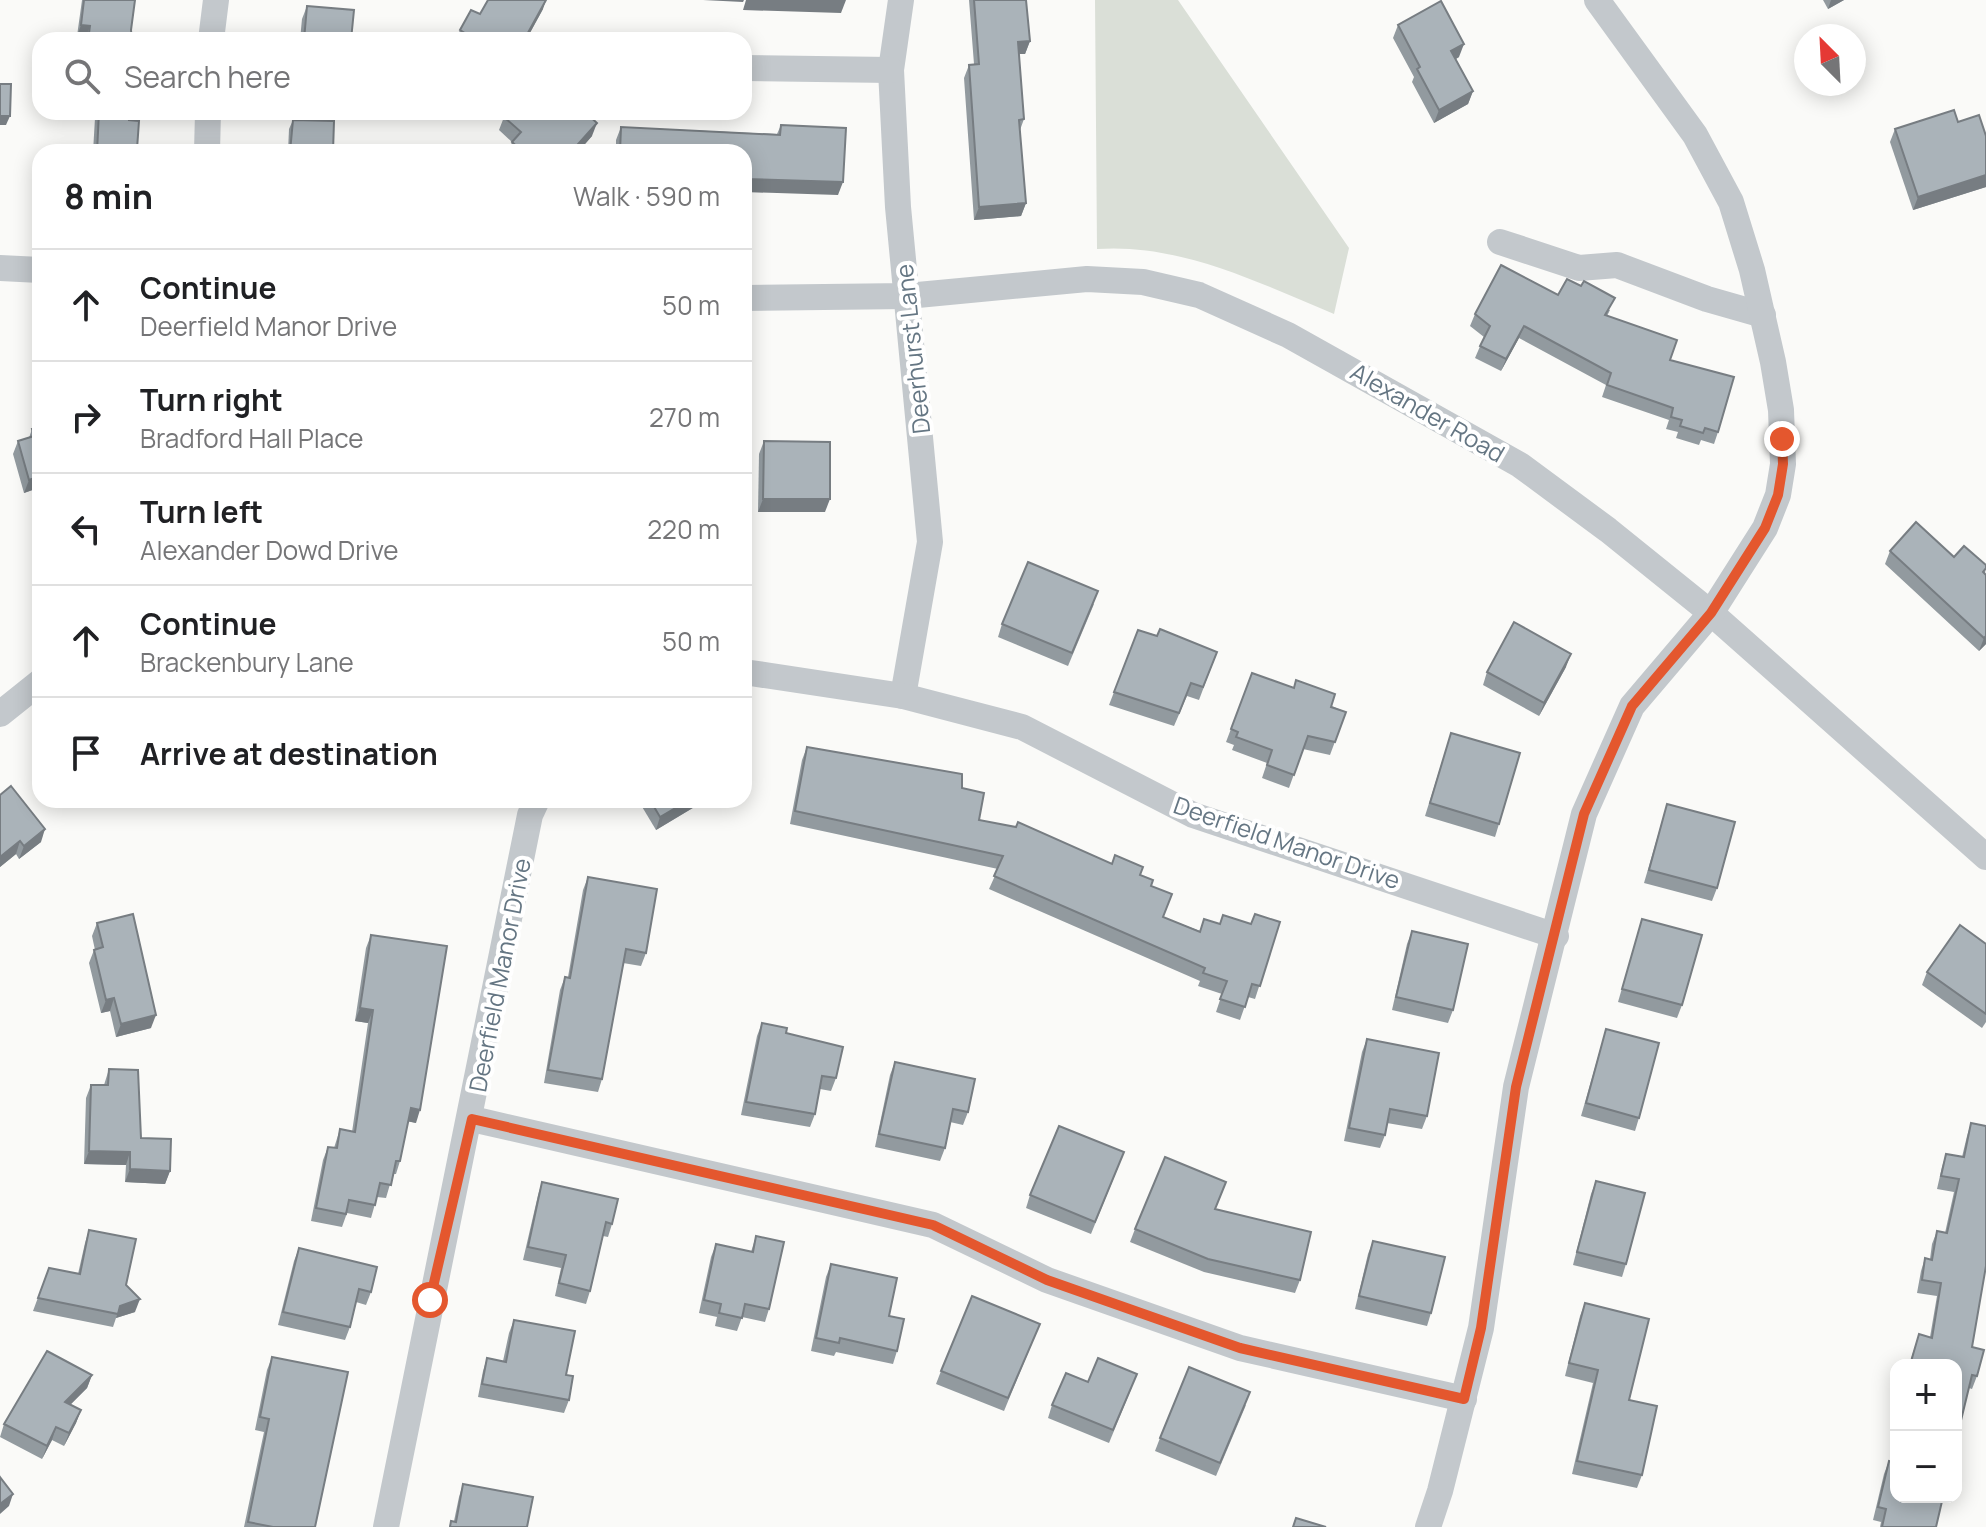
<!DOCTYPE html>
<meta charset="utf-8">
<style>
body{margin:0;font-family:Manrope,sans-serif;background:#f2f2f2;color:#202124}
.controls{position:absolute;right:24px;bottom:24px;display:grid;overflow:hidden;border-radius:16px;box-shadow:0 4px 20px #0003}
.controls button{width:72px;height:72px;display:grid;place-items:center;padding:0;border:0;border-bottom:2px solid #e0e0e0;background:#fff;color:#202124;font:40px sans-serif}
.compass{position:absolute;left:1794px;top:24px;width:72px;height:72px;border-radius:50%;background:#fff;box-shadow:0 4px 20px #0003;rotate:336deg}
.stop{position:absolute;width:24px;height:24px;margin:-18px;border:6px solid #e4572e;border-radius:50%;background:#fff}
.stop.end{background:#e4572e;border-color:#fff;box-shadow:0 2px 8px #0008}
.list{margin:0;padding:0;list-style:none}
h2{display:flex;justify-content:space-between;align-items:center;height:104px;margin:0;padding:0 32px;font-size:34px}
h2 small{font-size:26px;font-weight:400;color:#757577}
.list li{display:grid;grid-template-columns:52px 1fr auto;gap:24px;align-items:center;box-sizing:border-box;height:112px;padding:0 32px;border-top:2px solid #e0e0e0}
.list b{display:block;font-size:30px;white-space:nowrap}
.list p{margin:0;font-size:26px;white-space:nowrap;color:#757577}
.list em{font-size:26px;font-style:normal;color:#757577}
.icon{flex:none;width:44px;height:44px;fill:none;stroke:currentColor;stroke-width:2;stroke-linecap:round;stroke-linejoin:round}
.map{position:relative;flex:none;width:1986px;height:1527px;overflow:hidden}
.search{position:absolute;background:#fff;box-shadow:0 4px 20px #0003;left:32px;top:32px;width:720px;height:88px;display:flex;align-items:center;gap:20px;box-sizing:border-box;padding:0 28px;border-radius:24px;color:#757577;font-size:30px}
.panel{position:absolute;background:#fff;box-shadow:0 4px 20px #0003;left:32px;top:144px;width:720px;height:664px;border-radius:24px}
.map>svg:first-child{display:block}
.green{fill:#dadfd7}
.lines{fill:none;stroke-linecap:round;stroke-linejoin:round}
.minor{stroke:#c3c8cc;stroke-width:26}
.wall{fill:#929a9f}
.shaded-wall{fill:#777d82}
.building{fill:#aab3b9;stroke:#777d82;stroke-width:2}
.route{stroke:#e4572e;stroke-width:10}
.labels{text-anchor:middle;dominant-baseline:central;stroke-width:8;stroke-linejoin:round;paint-order:stroke}
.street-label{font-size:24px;fill:#657683;stroke:#fff}
</style>
<div class="map">
<svg width="1986" height="1527" viewBox="0 0 1986 1527">
<rect width="100%" height="100%" fill="#fafaf8"/>
<path class="green" d="M1095 0H1178L1349 248 1334 314C1259 283 1180 243 1097 249Z"/>
<g class="lines">
<g class="minor">
<polyline points="901,0 891,70 898,207 930,542 903,696"/>
<polyline points="211,40 216,0"/>
<polyline points="744,68 891,70"/>
<polyline points="207,152 208,112"/>
<polyline points="1500,242 1579,268 1617,265 1707,299 1763,315"/>
<polyline points="0,268 40,270"/>
<polyline points="744,298 907,296 1087,279 1143,282 1199,295 1288,335 1520,465 1608,530 1711,613 1986,857"/>
<polyline points="744,672 903,696 1022,727 1193,815 1556,936"/>
<polyline points="0,714 40,682"/>
<polyline points="472,1119 933,1225 1047,1280 1240,1348 1464,1399"/>
<path d="M386 1527C432 1289 484 1053 530 815L537 800"/>
<polyline points="1428,1527 1440,1491 1481,1328 1516,1087 1584,814 1632,706 1711,613 1765,528 1778,495 1783,464 1781,410 1773,362 1752,270 1731,202 1695,135 1597,0"/>
</g>
</g>
<g class="wall">
<polygon points="82,0 135,0 131,30 132,40 86,40 86,37 77,36"/>
<polygon points="969,0 1026,0 1030,41 1025,54 1019,54 1024,119 1020,130 1026,203 1021,216 974,220 964,78 969,65 974,64"/>
<polygon points="1823,0 1844,0 1828,9"/>
<polygon points="307,6 351,40 300,40 302,19"/>
<polygon points="543,9 526,40 456,39 460,30 480,14"/>
<polygon points="1398,25 1459,57 1456,59 1473,91 1468,104 1434,123 1412,82 1414,77 1393,38"/>
<polygon points="97,112 130,112 129,120 136,152 93,152 95,118"/>
<polygon points="504,117 592,136 578,152 508,152 512,142 499,130"/>
<polygon points="293,120 333,152 288,152 289,129"/>
<polygon points="1958,122 1986,136 1986,187 1913,210 1890,142 1895,129"/>
<polygon points="781,125 838,195 744,152 616,152 616,140 621,127 777,134"/>
<polygon points="1558,295 1610,310 1607,316 1670,360 1718,432 1714,444 1701,440 1699,445 1676,438 1678,432 1666,429 1669,420 1602,397 1606,385 1519,338 1501,371 1475,358 1484,337 1470,326 1475,314"/>
<polygon points="40,427 40,492 38,488 24,493 13,454 18,441 29,438 32,429"/>
<polygon points="764,441 825,512 758,512 759,454"/>
<polygon points="1890,551 1954,557 1986,565 1985,574 1986,644 1979,651 1885,564"/>
<polygon points="1094,604 1068,666 998,637 1002,624"/>
<polygon points="1138,630 1217,652 1199,700 1187,696 1174,726 1109,705"/>
<polygon points="1566,667 1539,716 1483,685 1487,672"/>
<polygon points="1252,673 1346,712 1330,755 1303,749 1289,788 1262,778 1267,763 1232,750 1234,745 1226,742"/>
<polygon points="1451,733 1499,824 1495,837 1425,816"/>
<polygon points="807,747 962,788 979,820 1112,864 1140,875 1151,886 1163,917 1200,931 1220,924 1280,922 1255,999 1248,997 1240,1020 1216,1012 1222,994 1198,986 1200,981 989,889 998,869 790,824 802,760"/>
<polygon points="0,795 41,842 19,859 16,854 0,867"/>
<polygon points="638,800 706,800 656,830"/>
<polygon points="1667,804 1717,888 1712,901 1644,883"/>
<polygon points="588,877 646,953 641,966 623,963 602,1079 598,1092 544,1083 560,990 565,977 568,977 583,890"/>
<polygon points="1642,919 1682,1005 1677,1018 1618,1002"/>
<polygon points="97,923 151,1028 116,1037 110,1011 101,1013 89,963 94,950 95,950 92,936"/>
<polygon points="1412,931 1453,1010 1448,1023 1392,1010 1407,944"/>
<polygon points="371,935 416,1123 408,1121 400,1161 396,1174 393,1174 386,1198 377,1197 371,1218 347,1213 342,1227 311,1221 323,1160 328,1147 334,1148 340,1129 352,1132 368,1023 355,1021 366,948"/>
<polygon points="1986,944 1986,1022 1982,1028 1922,985 1927,972"/>
<polygon points="762,1023 786,1033 836,1078 831,1091 820,1089 815,1114 810,1127 741,1115 757,1036"/>
<polygon points="1606,1029 1639,1118 1635,1131 1581,1116"/>
<polygon points="1367,1039 1427,1116 1422,1129 1387,1123 1385,1135 1380,1148 1344,1141 1362,1052"/>
<polygon points="895,1062 968,1112 963,1125 950,1122 945,1148 940,1161 875,1147 890,1075"/>
<polygon points="109,1069 141,1138 170,1171 165,1184 125,1182 126,1165 84,1164 86,1098 91,1085 104,1085"/>
<polygon points="1971,1123 1972,1347 1977,1376 1972,1389 1969,1388 1956,1365 1909,1365 1919,1334 1930,1337 1937,1296 1917,1293 1921,1271 1925,1258 1930,1259 1932,1244 1937,1231 1945,1233 1954,1192 1937,1189 1942,1167 1946,1154 1962,1157 1967,1136"/>
<polygon points="1119,1165 1091,1234 1026,1208 1030,1195"/>
<polygon points="1596,1181 1626,1264 1622,1277 1573,1265 1591,1194"/>
<polygon points="542,1182 612,1224 608,1237 603,1236 590,1291 586,1304 555,1296 561,1268 523,1260 538,1195"/>
<polygon points="1216,1210 1300,1280 1295,1293 1204,1272 1130,1242 1135,1229"/>
<polygon points="89,1230 126,1285 135,1312 116,1318 113,1327 33,1311 49,1268 78,1274 85,1243"/>
<polygon points="756,1236 769,1309 765,1322 742,1317 737,1331 715,1326 717,1317 699,1313 711,1257 716,1244 751,1252"/>
<polygon points="1373,1241 1431,1313 1427,1326 1355,1309 1368,1254"/>
<polygon points="299,1248 371,1292 366,1305 356,1302 350,1327 345,1340 278,1325 294,1261"/>
<polygon points="831,1264 889,1316 897,1351 893,1364 836,1352 834,1356 811,1351 826,1277"/>
<polygon points="1585,1303 1642,1475 1637,1488 1572,1474 1593,1383 1565,1376 1580,1316"/>
<polygon points="514,1320 566,1375 569,1400 564,1413 478,1397 483,1371 487,1358 503,1361 509,1333"/>
<polygon points="1040,1324 1004,1411 936,1384 941,1371"/>
<polygon points="272,1357 315,1527 244,1527 264,1432 255,1430 267,1370"/>
<polygon points="92,1375 87,1388 70,1405 81,1410 76,1423 64,1446 52,1440 42,1459 0,1437 4,1424"/>
<polygon points="1088,1382 1132,1387 1109,1443 1048,1418 1052,1405"/>
<polygon points="1246,1405 1216,1476 1155,1451 1160,1438"/>
<polygon points="1889,1461 1936,1527 1880,1527 1881,1522 1873,1520 1884,1474"/>
<polygon points="463,1484 527,1527 449,1527 451,1521 454,1521 459,1497"/>
</g>
<g class="shaded-wall">
<polygon points="546,0 543,9 526,40 524,40"/>
<polygon points="703,0 744,0 743,2"/>
<polygon points="746,0 846,0 841,13 743,10"/>
<polygon points="1831,0 1844,0 1828,9"/>
<polygon points="81,25 90,26 86,37 77,36"/>
<polygon points="1030,41 1025,54 1013,54 1018,42"/>
<polygon points="1464,44 1459,57 1447,64 1451,51"/>
<polygon points="1473,91 1468,104 1434,123 1439,110"/>
<polygon points="0,116 10,116 6,125 0,125"/>
<polygon points="597,123 592,136 578,152 571,152"/>
<polygon points="1986,175 1986,187 1913,210 1918,197"/>
<polygon points="744,179 843,182 838,195 744,192"/>
<polygon points="1026,203 1021,216 974,220 979,207"/>
<polygon points="1524,326 1519,338 1501,371 1506,359"/>
<polygon points="40,476 40,483 38,488 24,493 29,480"/>
<polygon points="763,499 830,499 825,512 758,512"/>
<polygon points="1986,636 1986,644 1979,651 1984,638"/>
<polygon points="1571,654 1566,667 1539,716 1544,703"/>
<polygon points="689,800 706,800 656,830 660,817"/>
<polygon points="45,829 41,842 19,859 24,846"/>
<polygon points="20,841 16,854 0,867 0,857"/>
<polygon points="114,998 110,1011 101,1013 106,1000"/>
<polygon points="360,1008 373,1010 368,1023 355,1021"/>
<polygon points="156,1015 151,1028 116,1037 121,1024"/>
<polygon points="411,1108 420,1110 416,1123 406,1121"/>
<polygon points="89,1151 130,1152 126,1165 84,1164"/>
<polygon points="130,1169 170,1171 165,1184 125,1182"/>
<polygon points="140,1299 135,1312 116,1318 120,1306"/>
<polygon points="92,1375 87,1388 60,1415 65,1402"/>
<polygon points="81,1410 76,1423 64,1446 69,1433"/>
<polygon points="56,1427 52,1440 42,1459 47,1446"/>
<polygon points="13,1494 9,1506 0,1514 0,1504"/>
</g>
<g class="building">
<polygon points="84,0 135,0 131,30 132,40 88,40 90,26 81,25"/>
<polygon points="488,0 546,0 524,40 476,40 460,30 471,10 480,14"/>
<polygon points="974,0 1026,0 1030,41 1018,42 1024,119 1019,120 1026,203 979,207 969,65 979,64"/>
<polygon points="1441,1 1464,44 1451,51 1473,91 1439,110 1417,69 1420,67 1398,25"/>
<polygon points="307,6 354,10 351,40 304,40"/>
<polygon points="0,84 11,84 10,116 0,116"/>
<polygon points="1954,110 1958,122 1979,115 1986,136 1986,175 1918,197 1895,129"/>
<polygon points="99,112 130,112 129,120 139,121 137,149 132,149 131,152 97,152"/>
<polygon points="509,112 585,112 597,123 571,152 523,152 512,142 521,132 504,117"/>
<polygon points="293,120 334,121 333,152 290,152"/>
<polygon points="781,125 846,128 843,182 744,179 744,152 620,152 621,127 780,135"/>
<polygon points="1501,265 1558,295 1567,279 1581,286 1584,281 1615,298 1605,315 1677,340 1670,360 1734,377 1718,432 1705,428 1703,433 1680,426 1682,420 1671,417 1673,408 1607,385 1611,373 1524,326 1506,359 1480,346 1490,326 1475,314"/>
<polygon points="40,427 40,476 29,480 18,441 34,436 32,429"/>
<polygon points="764,441 830,442 830,499 763,499"/>
<polygon points="1916,522 1954,557 1964,546 1986,565 1986,568 1983,572 1986,575 1986,636 1984,638 1890,551"/>
<polygon points="1028,562 1098,591 1072,653 1002,624"/>
<polygon points="1514,622 1571,654 1544,703 1487,672"/>
<polygon points="1160,629 1217,652 1203,687 1191,683 1179,713 1114,692 1138,630 1157,636"/>
<polygon points="1252,673 1294,688 1296,680 1335,694 1331,707 1346,712 1335,742 1308,736 1294,775 1267,765 1272,750 1236,737 1238,732 1231,729"/>
<polygon points="1451,733 1520,753 1499,824 1430,803"/>
<polygon points="807,747 962,774 962,788 984,793 979,820 1016,827 1018,822 1112,864 1115,855 1143,867 1140,875 1153,880 1151,886 1172,894 1163,917 1200,932 1204,919 1220,924 1223,915 1251,924 1255,914 1280,922 1260,986 1252,984 1245,1007 1220,999 1227,981 1203,973 1205,968 994,876 1003,856 795,811"/>
<polygon points="11,786 45,829 24,846 20,841 0,857 0,795"/>
<polygon points="650,800 689,800 660,817"/>
<polygon points="1667,804 1735,822 1717,888 1649,870"/>
<polygon points="588,877 657,889 646,953 626,949 602,1079 548,1070 565,977 570,978"/>
<polygon points="133,914 156,1015 121,1024 114,998 106,1000 94,950 103,947 97,923"/>
<polygon points="1642,919 1702,935 1682,1005 1622,989"/>
<polygon points="1960,925 1986,944 1986,1014 1927,972"/>
<polygon points="1412,931 1468,944 1453,1010 1396,997"/>
<polygon points="371,935 447,946 420,1110 411,1108 400,1161 396,1161 391,1185 380,1183 375,1205 349,1200 346,1214 316,1208 328,1147 337,1148 340,1129 355,1132 373,1010 360,1008"/>
<polygon points="762,1023 787,1028 786,1033 843,1047 836,1078 822,1076 815,1114 746,1102"/>
<polygon points="1606,1029 1659,1043 1639,1118 1586,1103"/>
<polygon points="1367,1039 1439,1053 1427,1116 1390,1109 1385,1135 1349,1128"/>
<polygon points="895,1062 975,1079 968,1112 953,1109 945,1148 879,1134"/>
<polygon points="109,1069 138,1070 141,1138 171,1139 170,1171 130,1169 130,1152 89,1151 91,1085 108,1085"/>
<polygon points="1971,1123 1986,1126 1986,1266 1972,1347 1984,1350 1977,1376 1972,1375 1956,1441 1956,1365 1910,1365 1919,1334 1932,1338 1941,1283 1922,1280 1925,1258 1932,1260 1937,1231 1947,1233 1959,1179 1941,1176 1946,1154 1964,1157"/>
<polygon points="1059,1126 1124,1152 1095,1222 1030,1195"/>
<polygon points="1165,1157 1226,1182 1215,1209 1311,1232 1300,1280 1208,1259 1135,1229"/>
<polygon points="1596,1181 1645,1193 1626,1264 1577,1252"/>
<polygon points="542,1182 618,1199 612,1224 606,1222 590,1291 559,1283 566,1255 528,1247"/>
<polygon points="89,1230 136,1239 126,1285 140,1299 120,1306 118,1314 38,1298 49,1268 80,1274"/>
<polygon points="756,1236 784,1242 769,1309 745,1304 742,1318 719,1313 721,1304 704,1300 716,1244 753,1252"/>
<polygon points="1373,1241 1445,1257 1431,1313 1359,1296"/>
<polygon points="299,1248 377,1267 371,1292 359,1289 350,1327 283,1312"/>
<polygon points="831,1264 897,1278 889,1316 904,1319 897,1351 840,1338 839,1343 816,1338"/>
<polygon points="972,1296 1040,1324 1008,1398 941,1371"/>
<polygon points="1585,1303 1649,1319 1629,1400 1657,1406 1642,1475 1577,1461 1598,1370 1569,1363"/>
<polygon points="514,1320 575,1331 566,1375 573,1376 569,1400 482,1384 487,1358 506,1362"/>
<polygon points="47,1351 92,1375 65,1402 81,1410 69,1433 56,1427 47,1446 4,1424"/>
<polygon points="272,1357 348,1372 315,1527 273,1527 248,1522 269,1419 260,1417"/>
<polygon points="1098,1358 1137,1374 1113,1430 1052,1405 1066,1373 1088,1382"/>
<polygon points="1189,1367 1250,1392 1220,1463 1160,1438"/>
<polygon points="1956,1447 1960,1447 1956,1465"/>
<polygon points="1889,1461 1896,1463 1896,1497 1943,1497 1936,1527 1882,1527 1886,1509 1878,1507"/>
<polygon points="0,1477 13,1494 0,1504"/>
<polygon points="463,1484 533,1497 527,1527 450,1527 451,1521 456,1522"/>
<polygon points="1296,1518 1326,1527 1293,1527"/>
</g>
<g class="lines">
<polyline class="route" points="430,1300 472,1119 933,1225 1047,1280 1240,1348 1464,1399 1481,1328 1516,1087 1584,814 1632,706 1711,613 1765,528 1778,495 1783,464 1782,439"/>
</g>
<g class="labels">
<g class="street-label">
<text transform="translate(912 349) rotate(-96)">Deerhurst Lane</text>
<text transform="translate(1428 412) rotate(30)">Alexander Road</text>
<text transform="translate(1287 842) rotate(19)">Deerfield Manor Drive</text>
<text transform="translate(499 975) rotate(-79)">Deerfield Manor Drive</text>
</g>
</g>
</svg>
<div class="controls">
<button>+</button>
<button>−</button>
</div>
<svg class="compass" viewBox="-18 -18 36 36"><path d="M0-13l5 13h-10z" fill="#e53935"/><path d="M0 13l5-13h-10z" fill="#757577"/></svg>
<div class="stop" style="left:430px;top:1300px"></div>
<div class="stop end" style="left:1782px;top:439px"></div>
<div class="search"><svg class="icon" aria-label="search" viewBox="0 0 24 24"><circle cx="10" cy="10" r="6"/><path d="M15 15l6 6"/></svg>Search here</div>
<section class="panel">
<h2>8 min<small>Walk · 590 m</small></h2>
<ul class="list">
<li><svg class="icon" aria-label="ahead" viewBox="0 0 24 24"><path d="M12 20V5M6 11l6-6 6 6"/></svg><div><b>Continue</b><p>Deerfield Manor Drive</p></div><em>50 m</em></li>
<li><svg class="icon" aria-label="right" viewBox="0 0 24 24"><path d="M7 20v-9h11M14 6l5 5-5 5"/></svg><div><b>Turn right</b><p>Bradford Hall Place</p></div><em>270 m</em></li>
<li><svg class="icon" aria-label="left" viewBox="0 0 24 24"><path d="M17 20v-9H6M10 6l-5 5 5 5"/></svg><div><b>Turn left</b><p>Alexander Dowd Drive</p></div><em>220 m</em></li>
<li><svg class="icon" aria-label="ahead" viewBox="0 0 24 24"><path d="M12 20V5M6 11l6-6 6 6"/></svg><div><b>Continue</b><p>Brackenbury Lane</p></div><em>50 m</em></li>
<li><svg class="icon" aria-label="arrive" viewBox="0 0 24 24"><path d="M6 21V4h12l-3 4 3 4H6"/></svg><div><b>Arrive at destination</b></div></li>
</ul>
</section>
</div>
